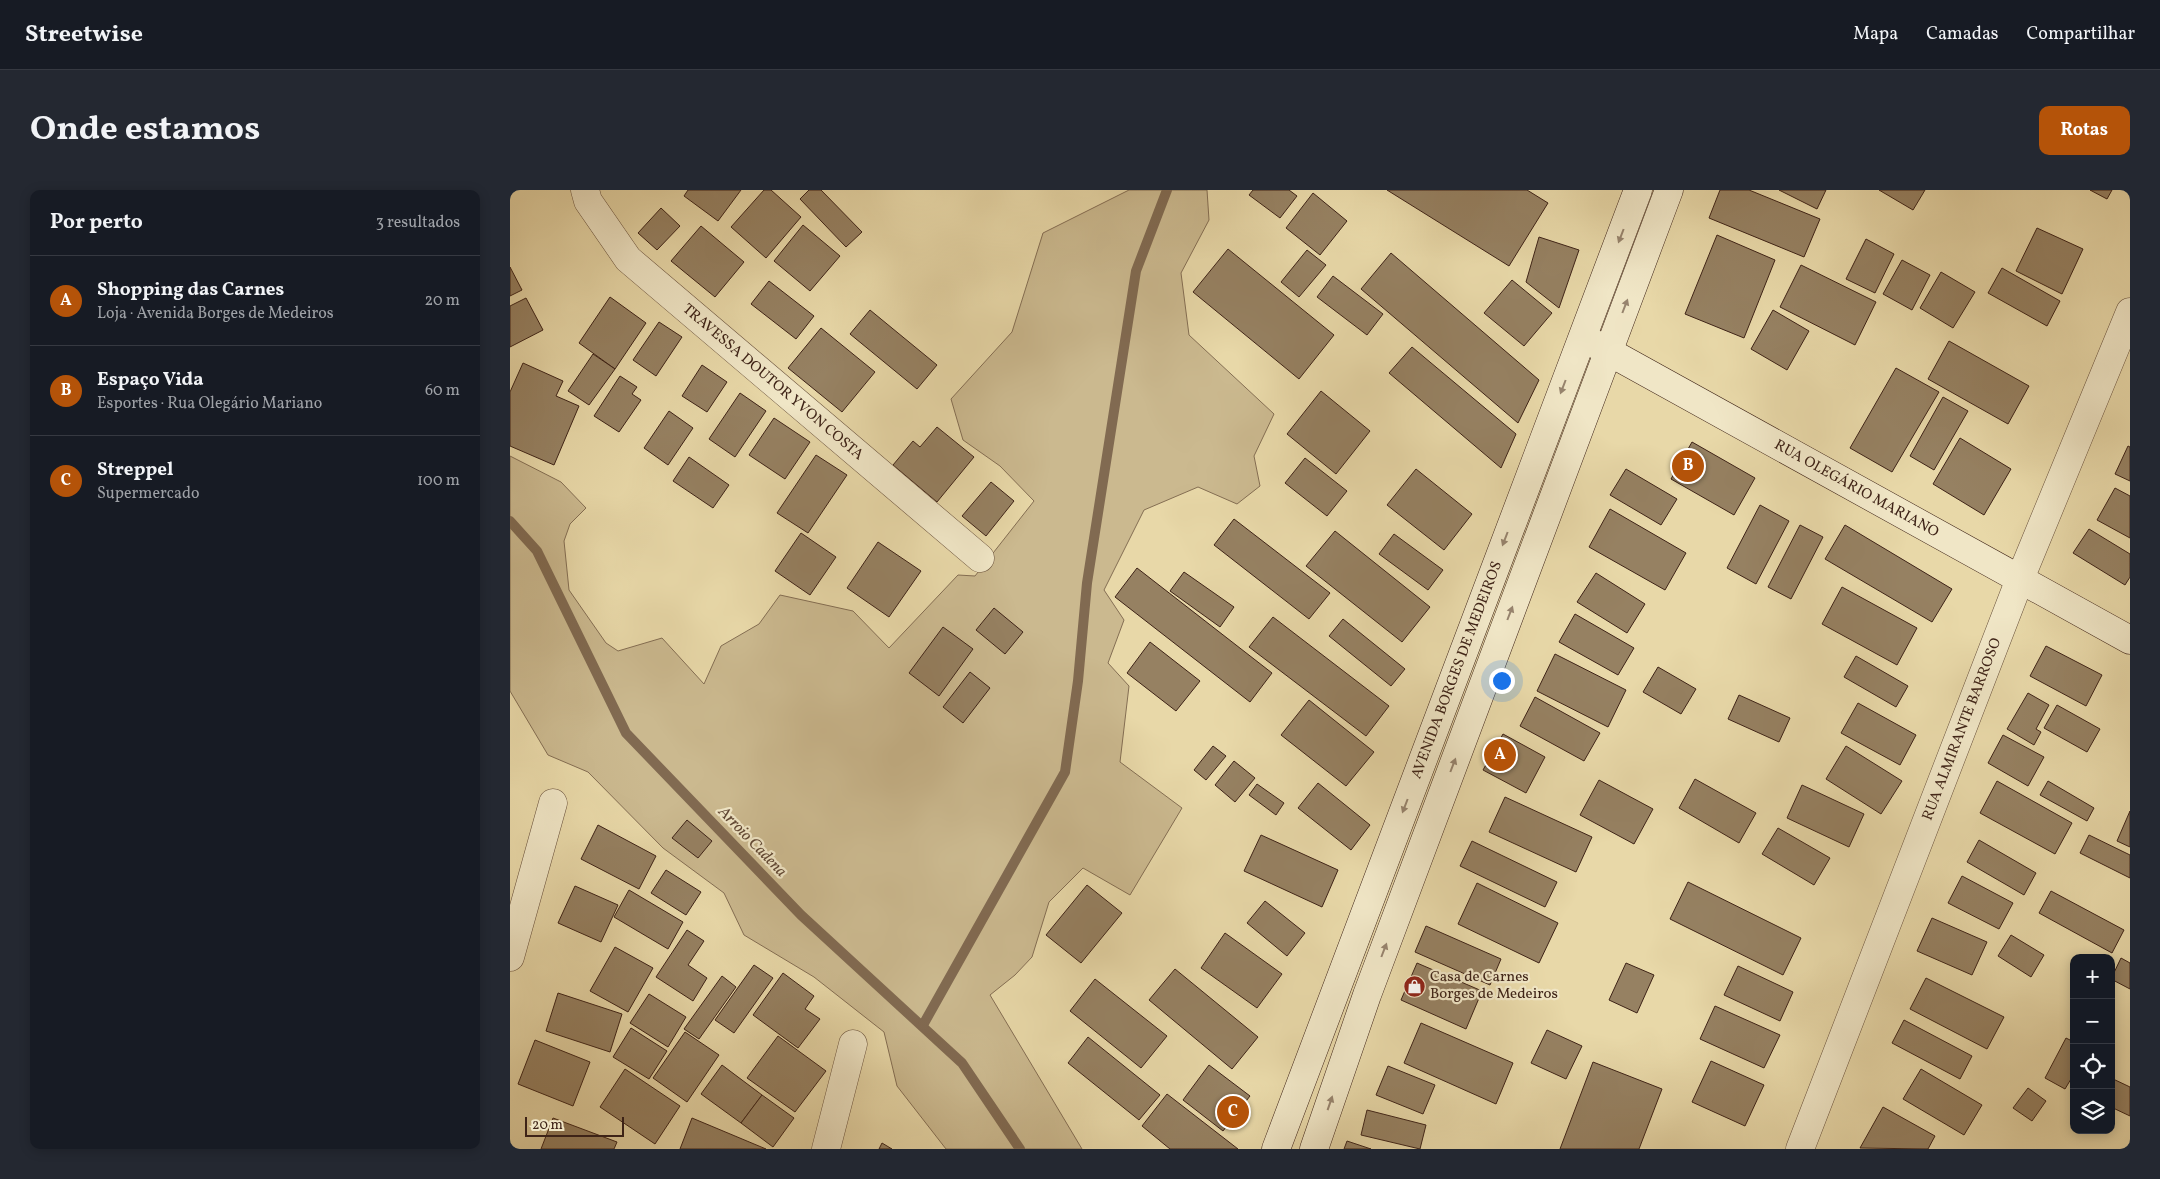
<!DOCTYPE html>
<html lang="pt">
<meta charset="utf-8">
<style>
body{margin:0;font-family:Vollkorn,serif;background:#242831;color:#f1f3f6}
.controls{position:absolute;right:15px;bottom:15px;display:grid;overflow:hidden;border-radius:10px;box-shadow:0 2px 12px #0003}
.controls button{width:45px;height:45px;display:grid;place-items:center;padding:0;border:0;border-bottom:1px solid #363941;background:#171b24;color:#f1f3f6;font:25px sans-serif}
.scale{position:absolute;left:15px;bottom:12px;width:99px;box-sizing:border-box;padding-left:5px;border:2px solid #3e2317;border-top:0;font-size:14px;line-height:18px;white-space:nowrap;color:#3e2317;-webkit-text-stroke:4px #f0e6c6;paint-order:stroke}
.you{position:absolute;left:991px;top:490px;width:18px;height:18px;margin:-12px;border:4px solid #fff;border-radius:50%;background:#1a73e8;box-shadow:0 0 0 8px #1a73e833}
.badge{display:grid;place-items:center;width:32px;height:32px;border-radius:50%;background:#b45309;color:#fff;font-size:16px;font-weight:700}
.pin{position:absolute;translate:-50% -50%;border:2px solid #fff;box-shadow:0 1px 5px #0006}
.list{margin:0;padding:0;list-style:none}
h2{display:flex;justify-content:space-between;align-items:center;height:65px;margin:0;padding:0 20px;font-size:21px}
h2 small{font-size:16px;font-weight:400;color:#9ea1a6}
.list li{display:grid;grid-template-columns:32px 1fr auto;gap:15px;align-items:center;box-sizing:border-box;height:90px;padding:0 20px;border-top:1px solid #363941}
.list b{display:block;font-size:19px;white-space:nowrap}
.list p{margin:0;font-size:16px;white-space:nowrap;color:#9ea1a6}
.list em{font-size:16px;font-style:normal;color:#9ea1a6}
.icon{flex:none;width:28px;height:28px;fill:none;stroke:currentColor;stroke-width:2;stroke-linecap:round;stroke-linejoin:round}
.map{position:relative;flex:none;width:1620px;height:959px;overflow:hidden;border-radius:10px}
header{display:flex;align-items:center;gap:30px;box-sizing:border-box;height:70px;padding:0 25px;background:#171b24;border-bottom:1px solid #363941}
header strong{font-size:24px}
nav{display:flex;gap:28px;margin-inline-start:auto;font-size:18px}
.intro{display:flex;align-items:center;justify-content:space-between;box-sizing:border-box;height:120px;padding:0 30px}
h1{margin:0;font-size:35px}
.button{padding:12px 22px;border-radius:10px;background:#b45309;color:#fff;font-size:18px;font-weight:700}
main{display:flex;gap:30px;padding:0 30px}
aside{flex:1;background:#171b24;border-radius:10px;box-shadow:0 2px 12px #0003}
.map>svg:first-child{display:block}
.green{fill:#cbb98f;stroke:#846e53}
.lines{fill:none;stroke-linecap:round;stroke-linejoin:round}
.stream{stroke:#816a51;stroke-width:10}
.building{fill:#968162;stroke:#3e2317}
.street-casing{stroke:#68503b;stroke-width:29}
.secondary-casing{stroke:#3e2317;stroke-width:29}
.street{stroke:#f0e6c6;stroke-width:28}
.secondary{stroke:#f0e6c6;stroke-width:28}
.oneway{fill:#97846e}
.labels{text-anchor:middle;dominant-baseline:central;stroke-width:4.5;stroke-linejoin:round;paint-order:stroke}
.street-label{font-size:15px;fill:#3e2317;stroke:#f0e6c6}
.poi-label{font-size:15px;fill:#3e2317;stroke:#f0e6c6;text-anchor:start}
.water-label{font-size:16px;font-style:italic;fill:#604734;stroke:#f0e6c6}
</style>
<header>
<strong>Streetwise</strong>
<nav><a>Mapa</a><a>Camadas</a><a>Compartilhar</a></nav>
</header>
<div class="intro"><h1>Onde estamos</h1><a class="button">Rotas</a></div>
<main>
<aside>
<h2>Por perto<small>3 resultados</small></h2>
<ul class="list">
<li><span class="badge">A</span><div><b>Shopping das Carnes</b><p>Loja · Avenida Borges de Medeiros</p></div><em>20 m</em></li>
<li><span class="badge">B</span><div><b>Espaço Vida</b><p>Esportes · Rua Olegário Mariano</p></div><em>60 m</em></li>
<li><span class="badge">C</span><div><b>Streppel</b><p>Supermercado</p></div><em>100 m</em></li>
</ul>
</aside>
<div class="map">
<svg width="1620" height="959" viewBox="0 0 1620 959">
<rect width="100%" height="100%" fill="#e8d8a8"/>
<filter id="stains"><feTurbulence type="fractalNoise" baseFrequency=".004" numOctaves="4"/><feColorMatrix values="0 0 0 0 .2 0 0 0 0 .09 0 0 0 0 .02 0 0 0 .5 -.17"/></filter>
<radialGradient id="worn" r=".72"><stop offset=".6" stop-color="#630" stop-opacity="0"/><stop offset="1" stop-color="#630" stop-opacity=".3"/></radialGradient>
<polygon class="green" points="619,0 697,0 699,30 671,83 679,145 764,224 744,266 750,296 727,314 688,297 634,320 594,400 614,430 598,473 619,496 610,572 672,618 620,705 573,678 539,712 522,767 505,785 480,805 572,959 436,959 387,896 374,842 304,787 234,745 214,703 153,658 78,582 38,565 0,501 0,266 51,292 76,318 60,334 54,351 59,400 96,453 108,461 152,448 194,494 211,456 249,434 270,405 343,421 379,458 448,385 465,386 524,311 490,276 453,250 441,209 502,142 533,43"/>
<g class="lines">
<g class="stream">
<polyline points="0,331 27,361 116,543 291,725 452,873 510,959"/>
<polyline points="413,835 555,582 568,491 577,393 626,81 657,0"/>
</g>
</g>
<g class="building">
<polygon points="178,0 231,0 208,31 174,6"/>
<polygon points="254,0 261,0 291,27 256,68 221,37"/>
<polygon points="299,0 311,0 352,42 336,57 290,9"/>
<polygon points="743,0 779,0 787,6 770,28 739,5"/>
<polygon points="877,0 1017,0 1038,13 999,76"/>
<polygon points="1210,0 1239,0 1310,29 1294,67 1199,28"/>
<polygon points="1269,0 1316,0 1307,19"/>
<polygon points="1369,0 1415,0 1403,20"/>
<polygon points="1580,0 1602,0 1597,9"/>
<polygon points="803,3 837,31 810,65 776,38"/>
<polygon points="151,18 170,36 147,60 128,43"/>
<polygon points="293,35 330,66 300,101 264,71"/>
<polygon points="191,36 234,72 205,107 161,71"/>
<polygon points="1527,38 1573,59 1552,104 1506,81"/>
<polygon points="1207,45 1265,70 1234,148 1175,124"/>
<polygon points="1029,47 1069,60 1049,118 1016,92"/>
<polygon points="1356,49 1384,64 1365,103 1336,89"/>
<polygon points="718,59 824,145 789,189 683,102"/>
<polygon points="797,60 816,75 789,107 771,92"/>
<polygon points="881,63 1029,190 1008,233 851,99"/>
<polygon points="1392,70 1420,85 1402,120 1373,104"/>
<polygon points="1291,75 1366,112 1345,155 1270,117"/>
<polygon points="0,77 12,100 0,106"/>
<polygon points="1492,78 1550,111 1537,136 1478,103"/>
<polygon points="1431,82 1465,102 1443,138 1410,118"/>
<polygon points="823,86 873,124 857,145 807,107"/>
<polygon points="1002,90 1042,123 1014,156 974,123"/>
<polygon points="259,91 304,126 286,149 241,114"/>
<polygon points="100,107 136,133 105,179 69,153"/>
<polygon points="16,108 33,140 0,157 0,116"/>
<polygon points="360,120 427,175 407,199 340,144"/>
<polygon points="1263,120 1299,141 1277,180 1241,159"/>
<polygon points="149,132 172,147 146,186 123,170"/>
<polygon points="311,138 365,182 332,222 278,178"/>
<polygon points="1439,151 1519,196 1498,234 1418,189"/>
<polygon points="902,157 1006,244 991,278 879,183"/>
<polygon points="83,164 105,179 79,215 58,201"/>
<polygon points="13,173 53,191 46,206 69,216 44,275 0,256 0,202"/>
<polygon points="192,175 217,192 197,222 172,206"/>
<polygon points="1386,178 1429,202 1382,282 1340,258"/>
<polygon points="110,186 127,197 122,204 131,210 109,242 84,226"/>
<polygon points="811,201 860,241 826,284 777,244"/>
<polygon points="230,203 256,221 225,267 199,249"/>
<polygon points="1433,207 1458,221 1424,280 1400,266"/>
<polygon points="159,221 183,238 158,275 134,258"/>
<polygon points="264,228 300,252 275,289 239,265"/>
<polygon points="427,237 464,267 427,312 383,275 403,251 410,257"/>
<polygon points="1450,248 1501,279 1474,325 1423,294"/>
<polygon points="1182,252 1245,288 1224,325 1161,289"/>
<polygon points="1618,256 1620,257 1620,291 1605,284"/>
<polygon points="306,265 337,285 298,343 267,323"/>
<polygon points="179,267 219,295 203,318 163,291"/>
<polygon points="795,268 837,301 817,326 775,293"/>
<polygon points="906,279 962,324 934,360 877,315"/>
<polygon points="1116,279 1167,309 1151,335 1100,305"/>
<polygon points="481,292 504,311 476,346 452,326"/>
<polygon points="1605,298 1620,306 1620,348 1587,330"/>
<polygon points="1250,315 1279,331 1246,394 1217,378"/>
<polygon points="1100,319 1176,363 1155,400 1079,357"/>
<polygon points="724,329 820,403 799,429 704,355"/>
<polygon points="1290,335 1313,347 1281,409 1258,397"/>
<polygon points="1335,335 1442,399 1422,432 1315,369"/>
<polygon points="1579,339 1620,364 1620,387 1615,395 1563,363"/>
<polygon points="825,341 920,417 892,452 796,376"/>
<polygon points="291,343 326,367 300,405 265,381"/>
<polygon points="884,344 933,380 918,400 869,364"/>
<polygon points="368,352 411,381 379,427 337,398"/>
<polygon points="627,378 762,483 740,512 605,407"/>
<polygon points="674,382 724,417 710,437 660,401"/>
<polygon points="1086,383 1135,414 1117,443 1067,412"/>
<polygon points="1332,397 1407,438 1387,475 1312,434"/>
<polygon points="484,418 513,442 495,464 466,440"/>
<polygon points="1065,424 1124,458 1108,485 1049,452"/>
<polygon points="763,427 879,516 856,546 739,457"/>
<polygon points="833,429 895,479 881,496 819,446"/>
<polygon points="433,437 463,459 429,506 399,483"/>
<polygon points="640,452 690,491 666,521 617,483"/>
<polygon points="1536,456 1592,485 1576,516 1520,486"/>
<polygon points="1045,464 1116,500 1098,537 1027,501"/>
<polygon points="1346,466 1398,496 1386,517 1334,487"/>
<polygon points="1148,477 1186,499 1171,524 1133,502"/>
<polygon points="460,482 480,498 453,533 433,517"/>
<polygon points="1518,503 1539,515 1526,539 1531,542 1524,555 1497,539"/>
<polygon points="1229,505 1280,528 1269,552 1218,529"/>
<polygon points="1025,507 1090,543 1074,571 1010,536"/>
<polygon points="799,510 864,562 836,596 771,545"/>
<polygon points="1348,513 1406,545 1390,575 1331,543"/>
<polygon points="1547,515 1590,539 1577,562 1534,538"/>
<polygon points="993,544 1035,567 1016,603 973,580"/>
<polygon points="1493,545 1534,567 1518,596 1478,573"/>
<polygon points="703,556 716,566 696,590 684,580"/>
<polygon points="1336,556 1392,591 1371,624 1316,589"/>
<polygon points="724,571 745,588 725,612 705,595"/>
<polygon points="1185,589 1246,623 1229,653 1169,618"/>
<polygon points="1089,590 1143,619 1124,654 1070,625"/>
<polygon points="1487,591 1562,633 1545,664 1470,623"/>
<polygon points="1538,591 1584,618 1577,631 1530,605"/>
<polygon points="808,593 860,635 841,660 788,618"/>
<polygon points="747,594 774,613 766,625 739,605"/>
<polygon points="1292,595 1354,624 1339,657 1277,628"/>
<polygon points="995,607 1082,647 1066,682 979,642"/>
<polygon points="1620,621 1620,657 1607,651"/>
<polygon points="177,630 202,651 188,668 162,648"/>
<polygon points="88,635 146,666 129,699 71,669"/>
<polygon points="1268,638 1320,668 1304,695 1252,664"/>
<polygon points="751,645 828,680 812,717 734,681"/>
<polygon points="1579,645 1620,665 1620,688 1570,663"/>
<polygon points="1469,650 1526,683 1514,705 1457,672"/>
<polygon points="962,651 1047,692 1035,717 950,676"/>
<polygon points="156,680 191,702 176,725 141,703"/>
<polygon points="1452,686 1503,713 1489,739 1438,713"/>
<polygon points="1178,692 1291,748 1273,785 1160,729"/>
<polygon points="967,693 1048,733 1029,773 948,734"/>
<polygon points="577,695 612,723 571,773 536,745"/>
<polygon points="65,696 108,715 91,752 48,733"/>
<polygon points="119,700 173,732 158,759 104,727"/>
<polygon points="1541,701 1614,740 1602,763 1529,723"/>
<polygon points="755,711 795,743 777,766 737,733"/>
<polygon points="1422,728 1477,752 1462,785 1407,761"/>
<polygon points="916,736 991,769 980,795 905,762"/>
<polygon points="177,740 194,751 178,775 197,788 183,811 146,787"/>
<polygon points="715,743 772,784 747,818 691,778"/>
<polygon points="1501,745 1534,765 1521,787 1488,766"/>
<polygon points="105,757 143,778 118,822 80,801"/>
<polygon points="1611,768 1620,773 1620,799 1601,789"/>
<polygon points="907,773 972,801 956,839 891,810"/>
<polygon points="1116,773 1144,785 1127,823 1099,810"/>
<polygon points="244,775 263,788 224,843 205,830"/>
<polygon points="1228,776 1283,802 1270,831 1214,805"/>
<polygon points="665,779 748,847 722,879 639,810"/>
<polygon points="273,783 304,806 295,819 310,829 288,858 243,825"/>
<polygon points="212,786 226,797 189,849 174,839"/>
<polygon points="1416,788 1494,827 1477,859 1400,819"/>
<polygon points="585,789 657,846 631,878 560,821"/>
<polygon points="48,803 112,824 100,862 36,841"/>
<polygon points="139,804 176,827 158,857 120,833"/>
<polygon points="1205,816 1270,845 1254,878 1190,849"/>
<polygon points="1394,830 1462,866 1450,889 1382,853"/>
<polygon points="911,833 1003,873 986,914 894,873"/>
<polygon points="121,838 157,861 139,889 103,867"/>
<polygon points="1037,840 1072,856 1056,889 1021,873"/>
<polygon points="175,842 209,865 177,912 143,888"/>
<polygon points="268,846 316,881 285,922 237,888"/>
<polygon points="578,847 650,905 629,930 558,873"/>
<polygon points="1556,848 1564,852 1564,884 1555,899 1535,888"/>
<polygon points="25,850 80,872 63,916 8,894"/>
<polygon points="1201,871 1254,895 1235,936 1182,912"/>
<polygon points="1083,872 1152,899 1129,959 1050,959"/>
<polygon points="212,875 252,905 231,933 191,904"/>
<polygon points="699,875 740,906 713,941 673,910"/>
<polygon points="878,876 925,895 913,924 866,905"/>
<polygon points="115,879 170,916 145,954 90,917"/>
<polygon points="1411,879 1472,915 1454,945 1393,909"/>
<polygon points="1601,888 1620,897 1620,926 1601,917"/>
<polygon points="1518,898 1536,911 1522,931 1503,918"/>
<polygon points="657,904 728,959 660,959 632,936"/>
<polygon points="252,905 284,928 263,957 231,933"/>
<polygon points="1373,917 1425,946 1418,959 1350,958"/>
<polygon points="857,920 916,935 910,959 851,945"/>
<polygon points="43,928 107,952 104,959 31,959"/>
<polygon points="182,928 256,959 170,959"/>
<polygon points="837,951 861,959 834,959"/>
<polygon points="372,953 382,959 369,959"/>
</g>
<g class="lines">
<defs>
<g id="street">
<path id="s1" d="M75 0 78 11 118 69 470 368"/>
<polyline points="0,767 43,613"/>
<polyline points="316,959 343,854"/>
<path id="s2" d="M1290 959 1510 389 1620 122"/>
</g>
<g id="secondary">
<path id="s3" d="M1083 153 1620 450"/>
<path id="s4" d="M766 959 1128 0"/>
<polyline points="804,959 857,805 1159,0"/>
</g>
</defs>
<use href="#street" class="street-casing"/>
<use href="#secondary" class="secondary-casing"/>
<use href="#street" class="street"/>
<use href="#secondary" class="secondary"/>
</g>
<defs><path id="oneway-solid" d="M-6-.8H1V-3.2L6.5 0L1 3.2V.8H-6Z" transform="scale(1.25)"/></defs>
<g class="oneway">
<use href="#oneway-solid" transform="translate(1111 46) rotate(111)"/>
<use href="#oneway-solid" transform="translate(1115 116) rotate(-69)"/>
<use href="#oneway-solid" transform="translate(1053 197) rotate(111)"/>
<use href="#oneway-solid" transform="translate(995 349) rotate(111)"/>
<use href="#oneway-solid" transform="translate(1000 423) rotate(-69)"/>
<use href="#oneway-solid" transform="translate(943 575) rotate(-69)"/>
<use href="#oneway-solid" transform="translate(895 616) rotate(111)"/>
<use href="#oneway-solid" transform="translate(874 760) rotate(-69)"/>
<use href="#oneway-solid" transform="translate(820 913) rotate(-71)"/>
</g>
<defs>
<symbol id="shop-disc" viewBox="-11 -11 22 22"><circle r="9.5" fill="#8f2418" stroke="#f0e6c6"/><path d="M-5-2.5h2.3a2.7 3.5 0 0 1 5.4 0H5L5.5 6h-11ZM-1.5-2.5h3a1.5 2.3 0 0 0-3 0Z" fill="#fff"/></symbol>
</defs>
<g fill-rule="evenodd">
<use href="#shop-disc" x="892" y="784" width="25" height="25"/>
</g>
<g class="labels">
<g class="street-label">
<text stroke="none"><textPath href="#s1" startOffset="272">TRAVESSA DOUTOR YVON COSTA</textPath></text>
<text stroke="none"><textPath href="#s3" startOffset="301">RUA OLEGÁRIO MARIANO</textPath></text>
<text stroke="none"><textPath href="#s4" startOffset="512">AVENIDA BORGES DE MEDEIROS</textPath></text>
<text stroke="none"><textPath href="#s2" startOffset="450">RUA ALMIRANTE BARROSO</textPath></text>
</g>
<g class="poi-label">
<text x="920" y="787">Casa de Carnes<tspan x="920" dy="17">Borges de Medeiros</tspan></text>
</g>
<g class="water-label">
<text transform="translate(242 652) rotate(46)">Arroio Cadena</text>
</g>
</g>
<rect width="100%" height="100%" filter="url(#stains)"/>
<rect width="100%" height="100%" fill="url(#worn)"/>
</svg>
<div class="controls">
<button>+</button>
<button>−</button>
<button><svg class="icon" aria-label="locate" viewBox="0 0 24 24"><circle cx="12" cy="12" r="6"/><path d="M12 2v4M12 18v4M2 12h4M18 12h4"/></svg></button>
<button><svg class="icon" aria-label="layers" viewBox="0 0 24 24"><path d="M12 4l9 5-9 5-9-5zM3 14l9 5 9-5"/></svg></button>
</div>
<div class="scale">20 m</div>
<div class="you"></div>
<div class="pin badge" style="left:990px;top:565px">A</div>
<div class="pin badge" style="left:1178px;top:276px">B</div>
<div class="pin badge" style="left:723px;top:922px">C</div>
</div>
</main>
